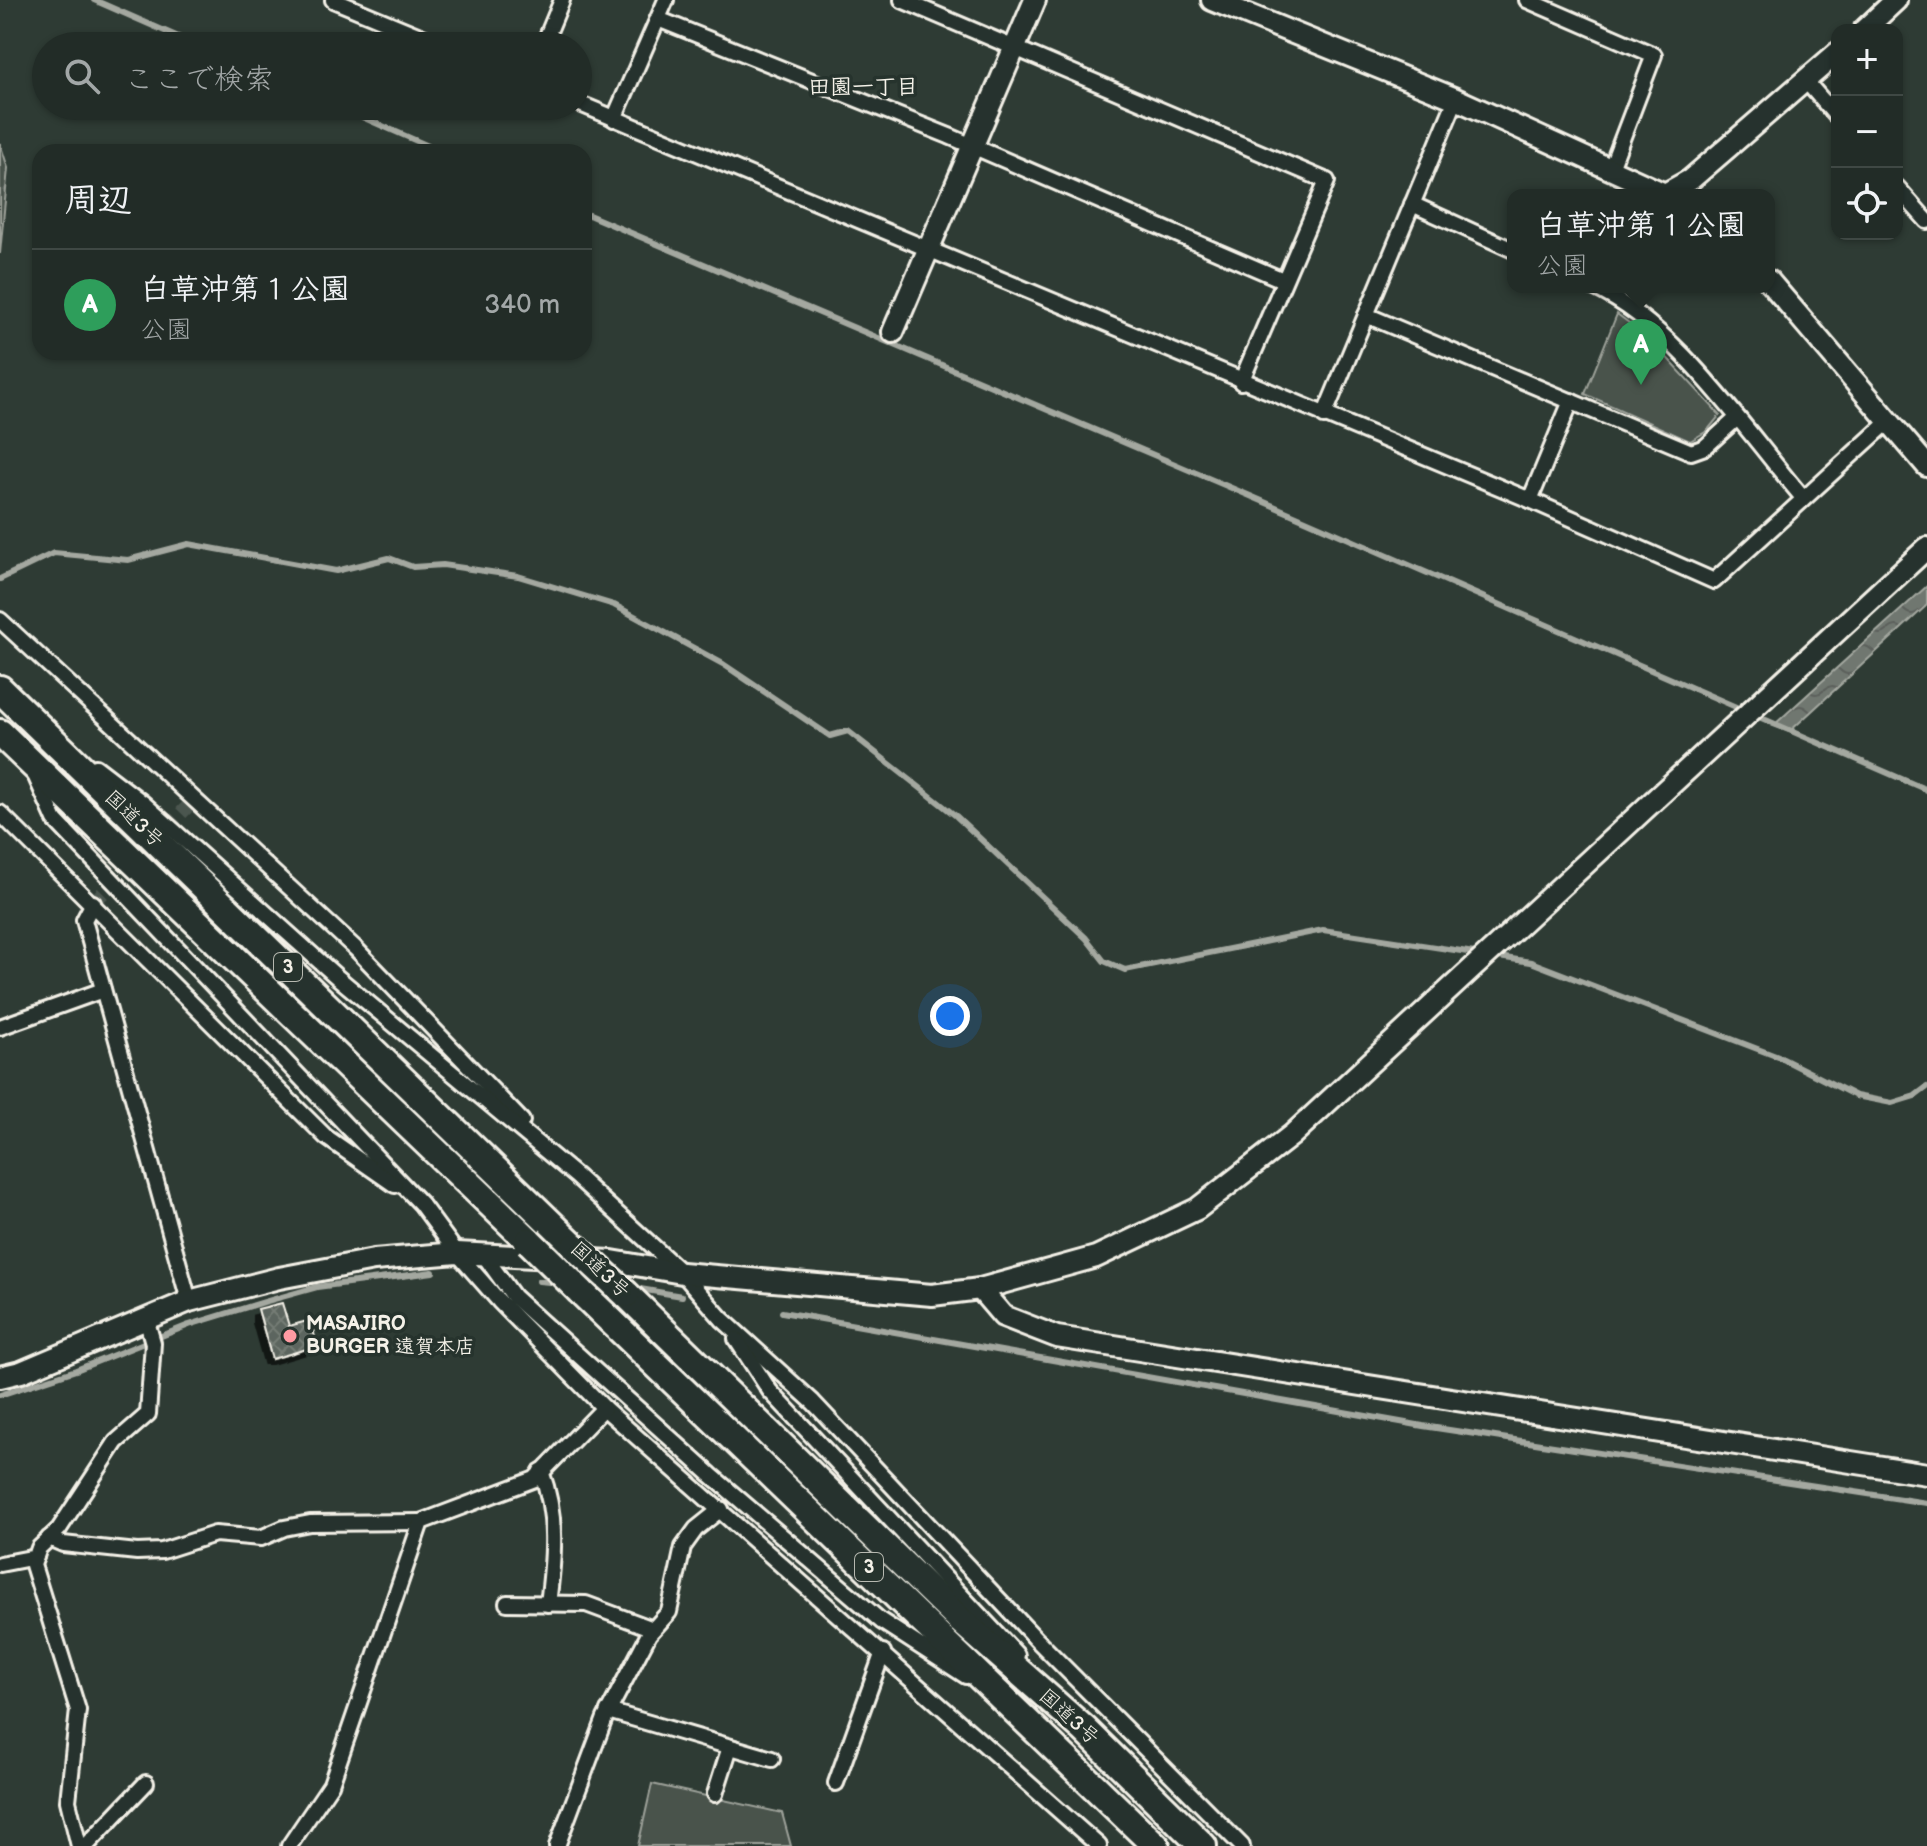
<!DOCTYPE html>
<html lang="ja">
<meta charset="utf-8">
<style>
body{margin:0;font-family:"Balsamiq Sans","Klee One",sans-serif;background:#2a342f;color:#f1f3f6}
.controls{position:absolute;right:24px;top:24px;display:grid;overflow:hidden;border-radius:16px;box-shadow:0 2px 6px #0004}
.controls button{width:72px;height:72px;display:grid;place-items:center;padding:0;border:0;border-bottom:2px solid #3f4844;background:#222c27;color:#f1f3f6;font:40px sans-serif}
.you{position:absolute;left:950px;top:1016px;width:28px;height:28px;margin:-20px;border:6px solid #fff;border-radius:50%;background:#1a73e8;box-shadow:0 0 0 12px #1a73e833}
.badge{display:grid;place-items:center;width:52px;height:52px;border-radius:50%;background:#db2777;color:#fff;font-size:26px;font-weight:700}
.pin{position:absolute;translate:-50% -66px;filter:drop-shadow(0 2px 4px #0008)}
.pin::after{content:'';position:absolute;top:42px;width:28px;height:24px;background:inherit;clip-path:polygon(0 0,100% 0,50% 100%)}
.popup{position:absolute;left:1507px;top:189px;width:268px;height:104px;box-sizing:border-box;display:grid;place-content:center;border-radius:16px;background:#222c27;filter:drop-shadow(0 2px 6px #0005);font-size:26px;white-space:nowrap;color:#a2a7a7}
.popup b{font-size:30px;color:#f1f3f6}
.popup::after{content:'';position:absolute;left:50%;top:100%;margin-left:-16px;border:16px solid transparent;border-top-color:#222c27}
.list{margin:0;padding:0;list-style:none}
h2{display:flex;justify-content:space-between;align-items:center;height:104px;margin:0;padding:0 32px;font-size:34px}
h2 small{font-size:26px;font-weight:400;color:#a2a7a7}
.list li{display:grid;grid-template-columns:52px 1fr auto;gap:24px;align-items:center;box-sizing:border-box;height:112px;padding:0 32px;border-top:2px solid #3f4844}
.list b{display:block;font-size:30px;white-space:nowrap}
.list p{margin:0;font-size:26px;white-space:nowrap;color:#a2a7a7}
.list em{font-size:26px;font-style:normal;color:#a2a7a7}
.icon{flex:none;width:44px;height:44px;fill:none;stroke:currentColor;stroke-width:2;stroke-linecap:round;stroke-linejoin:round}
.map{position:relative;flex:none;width:1927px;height:1846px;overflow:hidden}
.search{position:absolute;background:#222c27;box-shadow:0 2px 6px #0004;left:32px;top:32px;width:560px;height:88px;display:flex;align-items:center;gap:20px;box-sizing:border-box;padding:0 28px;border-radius:44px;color:#a2a7a7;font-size:30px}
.panel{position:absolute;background:#222c27;box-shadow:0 2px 6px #0004;left:32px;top:144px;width:560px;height:216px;border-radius:24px}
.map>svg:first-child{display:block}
.forest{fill:url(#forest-crowns);stroke:#9ea29a;stroke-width:2}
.green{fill:#48524c;stroke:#9ea29a;stroke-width:2}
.water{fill:url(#water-waves);stroke:#a4a8a0;stroke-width:2}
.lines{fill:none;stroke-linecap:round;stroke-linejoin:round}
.stream{stroke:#a4a8a0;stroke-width:6}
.building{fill:url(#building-cross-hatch);stroke:#f4f1e8;stroke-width:2;filter:url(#shadow)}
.street-tunnel{stroke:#4c564f;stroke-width:14;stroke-dasharray:14 7;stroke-linecap:butt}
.street-casing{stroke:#f4f1e8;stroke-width:20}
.secondary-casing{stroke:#f4f1e8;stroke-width:26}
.highway-casing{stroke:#f4f1e8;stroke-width:32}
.street{stroke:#26332d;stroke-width:14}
.secondary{stroke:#26332d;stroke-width:20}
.highway{stroke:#26332d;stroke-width:26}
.highway-bridge-casing{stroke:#f4f1e8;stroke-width:32;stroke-linecap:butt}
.highway-bridge{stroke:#26332d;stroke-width:26}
.poi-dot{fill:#ff9aa2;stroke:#26332d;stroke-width:3}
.labels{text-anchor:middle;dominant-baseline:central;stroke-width:7;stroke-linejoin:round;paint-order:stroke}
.shield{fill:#26332d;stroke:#b6b8b0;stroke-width:2}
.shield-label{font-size:18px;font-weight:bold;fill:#f4f1e8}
.street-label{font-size:20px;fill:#f4f1e8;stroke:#26332d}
.poi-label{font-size:20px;font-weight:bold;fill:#f4f1e8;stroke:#26332d;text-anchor:start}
.neighbourhood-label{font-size:22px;font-weight:bold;fill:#f4f1e8;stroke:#26332d}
</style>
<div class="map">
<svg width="1927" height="1846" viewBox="0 0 1927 1846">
<defs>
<pattern id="forest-crowns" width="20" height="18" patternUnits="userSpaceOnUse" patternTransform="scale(2)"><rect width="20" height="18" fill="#48524c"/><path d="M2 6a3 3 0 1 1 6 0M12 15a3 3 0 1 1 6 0" fill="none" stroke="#636b66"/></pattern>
<pattern id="water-waves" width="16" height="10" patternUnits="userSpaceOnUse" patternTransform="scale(2)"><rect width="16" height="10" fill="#6f7770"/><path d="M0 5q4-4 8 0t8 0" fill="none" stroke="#5c605b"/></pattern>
<pattern id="building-cross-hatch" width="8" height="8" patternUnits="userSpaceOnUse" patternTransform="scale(2)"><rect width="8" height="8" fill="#5c655e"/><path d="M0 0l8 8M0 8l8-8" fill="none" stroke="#747c75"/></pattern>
<filter id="shadow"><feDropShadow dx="-7" dy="7" stdDeviation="0" flood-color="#0009"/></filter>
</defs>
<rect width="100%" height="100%" fill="#2e3b34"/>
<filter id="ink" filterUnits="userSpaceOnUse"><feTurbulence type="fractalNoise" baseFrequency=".0125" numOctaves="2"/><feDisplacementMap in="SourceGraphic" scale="16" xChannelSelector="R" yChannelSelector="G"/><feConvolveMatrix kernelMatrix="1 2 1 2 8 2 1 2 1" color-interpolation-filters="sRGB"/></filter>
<g filter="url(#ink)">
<polygon class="forest" points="0,143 8,168 0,254"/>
<g class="green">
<polygon points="1617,314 1649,338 1720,415 1707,431 1690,441 1585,394"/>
<polygon points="652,1784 782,1813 791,1846 638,1846"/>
</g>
<polygon class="water" points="1927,586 1927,605 1789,732 1773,726"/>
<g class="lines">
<g class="stream">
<polyline points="94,0 199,46"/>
<polyline points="337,106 442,152"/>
<polyline points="584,213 1255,498 1927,790"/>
<polyline points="0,579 54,553 128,560 189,544 336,571 389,558 413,567 443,565 518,576 614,605 723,664 830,736 848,731 956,816 1086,938 1104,961 1125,970 1323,930 1481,954"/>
<polyline points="1492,956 1531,962 1781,1058 1856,1096 1892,1103 1915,1096 1927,1087"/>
<polyline points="539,1281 560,1283"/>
<polyline points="634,1288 682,1296"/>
<polyline points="782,1312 1423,1426 1927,1503"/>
<polyline points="0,1395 76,1370 189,1325 264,1302 317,1287 433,1272"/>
</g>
</g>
<polygon class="building" points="282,1303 289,1326 311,1320 317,1346 272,1359 258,1309"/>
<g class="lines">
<polyline class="street-tunnel" points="93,903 194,800"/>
<defs>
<g id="street">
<polyline points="333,0 444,46"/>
<polyline points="902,0 1327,181 1241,382"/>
<polyline points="1527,0 1654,55 1611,168"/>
<polyline points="658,19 949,136 1283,280"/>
<polyline points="543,46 562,0"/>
<polyline points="1805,80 1837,117"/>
<polyline points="578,103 1530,500 1714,581 1889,421"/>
<polyline points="614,119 666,0"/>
<polyline points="1897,187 1927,221"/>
<polyline points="1412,204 1513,250"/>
<path d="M1593 287C1676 325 1744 429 1803 498"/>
<polyline points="1366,315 1691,452 1705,447 1736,419"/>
<polyline points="1324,416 1456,99"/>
<polyline points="1530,500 1571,401"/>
<polyline points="0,620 355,948 522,1121"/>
<polyline points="96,767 143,803 337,977 576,1176 682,1273 722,1319 813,1402 1037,1640 1242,1846"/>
<polyline points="35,775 55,820 421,1204 457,1253 499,1301 604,1408 1099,1846"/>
<polyline points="0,813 326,1137 395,1185"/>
<polyline points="93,903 84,920 189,1301"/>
<polyline points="0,1027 103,990"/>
<polyline points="483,1254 514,1297 711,1475 881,1621 966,1676"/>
<polyline points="736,1339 770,1391 1017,1655"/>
<path d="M541 1471C558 1516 554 1557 548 1604"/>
<polyline points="49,1538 63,1544 137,1552 162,1551 215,1534 261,1538 284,1528 310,1523 421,1522"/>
<polyline points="0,1564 36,1557"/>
<polyline points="507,1603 586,1604 653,1629"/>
<polyline points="608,1711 772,1759"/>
<polyline points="836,1783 883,1652"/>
<polyline points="715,1794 730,1747"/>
<polyline points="79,1846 68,1801 78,1710 33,1565 39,1548 59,1529 116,1442 148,1414 153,1343 146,1318"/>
<polyline points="86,1846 146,1783"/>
<polyline points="289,1846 331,1784 421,1522 535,1479 604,1408"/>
<polyline points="557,1846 605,1718 649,1634 669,1612 683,1547 696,1529 721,1509"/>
</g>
<g id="secondary">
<polyline points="1212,0 1456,99 1667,195"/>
<polyline points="1864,30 1896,0"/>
<polyline points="1665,194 1690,180 1837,53"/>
<polyline points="1769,281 1927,466"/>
<polyline points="893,332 1035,0"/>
<polyline points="980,1289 1003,1316 1057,1337 1927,1474"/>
<polyline points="0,1377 21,1372 189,1301 279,1278 374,1260 457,1253 612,1261 682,1273 932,1295 980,1289 1096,1257 1197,1209 1292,1135 1927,548"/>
</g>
<g id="highway">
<polyline points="0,689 575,1247"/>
<polyline points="0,733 529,1241"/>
<polyline points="580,1291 1156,1846"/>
<polyline points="626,1294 958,1618 1084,1729 1203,1846"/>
</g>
</defs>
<use href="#street" class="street-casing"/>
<use href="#secondary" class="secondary-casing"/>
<use href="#highway" class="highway-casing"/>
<use href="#street" class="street"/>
<use href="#secondary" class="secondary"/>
<use href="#highway" class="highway"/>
<defs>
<g id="highway-bridge">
<polyline points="529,1241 580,1291"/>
<polyline points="575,1247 626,1294"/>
</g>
</defs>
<use href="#highway-bridge" class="highway-bridge-casing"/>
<use href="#highway-bridge" class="highway-bridge"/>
</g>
</g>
<circle class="poi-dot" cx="290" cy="1336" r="8"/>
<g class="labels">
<g class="shield">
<rect x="274" y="953" width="28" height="28" rx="6"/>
<rect x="855" y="1553" width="28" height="28" rx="6"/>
</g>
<g class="shield-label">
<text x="288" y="967">3</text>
<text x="869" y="1567">3</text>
</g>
<g class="street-label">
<text transform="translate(134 819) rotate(44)">国道3号</text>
<text transform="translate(600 1270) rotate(43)">国道3号</text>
<text transform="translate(1069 1717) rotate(42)">国道3号</text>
</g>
<g class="poi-label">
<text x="306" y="1324">MASAJIRO<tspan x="306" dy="23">BURGER 遠賀本店</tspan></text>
</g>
<g class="neighbourhood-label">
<text x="863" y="87">田園一丁目</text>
</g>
</g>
</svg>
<div class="controls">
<button>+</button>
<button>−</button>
<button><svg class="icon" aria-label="locate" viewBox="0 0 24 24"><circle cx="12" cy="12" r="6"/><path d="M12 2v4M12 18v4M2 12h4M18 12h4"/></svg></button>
</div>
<div class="you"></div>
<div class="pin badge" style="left:1641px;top:385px;background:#2e9e5b">A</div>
<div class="popup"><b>白草沖第１公園</b>公園</div>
<div class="search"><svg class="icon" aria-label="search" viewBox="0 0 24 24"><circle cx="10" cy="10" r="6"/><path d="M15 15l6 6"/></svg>ここで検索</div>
<section class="panel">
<h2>周辺<small></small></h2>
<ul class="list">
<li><span class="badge" style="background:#2e9e5b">A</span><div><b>白草沖第１公園</b><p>公園</p></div><em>340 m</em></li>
</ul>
</section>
</div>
